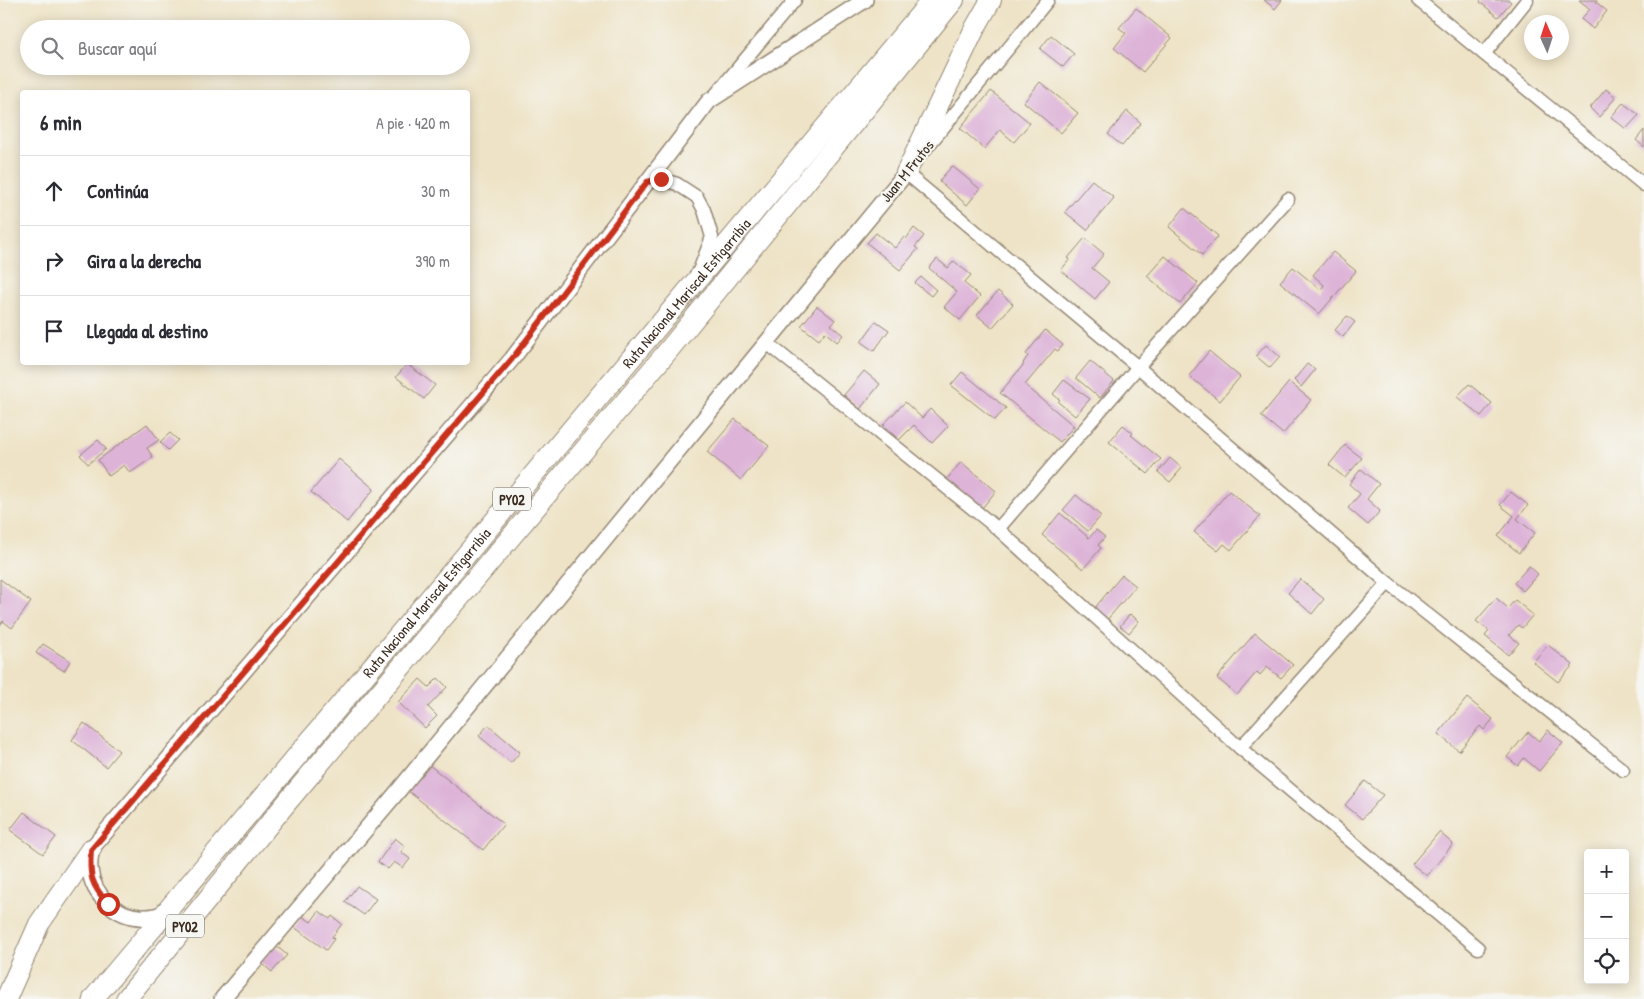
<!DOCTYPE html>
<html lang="es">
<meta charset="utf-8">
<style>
body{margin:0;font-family:"Patrick Hand",sans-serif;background:#f2f2f3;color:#2b2b33}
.controls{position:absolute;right:15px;bottom:15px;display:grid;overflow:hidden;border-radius:5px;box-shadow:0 2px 12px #0003}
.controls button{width:45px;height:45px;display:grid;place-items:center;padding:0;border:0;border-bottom:1px solid #e1e1e2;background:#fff;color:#2b2b33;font:25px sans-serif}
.compass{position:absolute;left:1524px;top:15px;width:45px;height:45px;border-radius:50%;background:#fff;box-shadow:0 2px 12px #0003;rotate:357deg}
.stop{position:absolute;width:15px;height:15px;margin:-11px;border:4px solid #c8321e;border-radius:50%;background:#fff}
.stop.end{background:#c8321e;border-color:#fff;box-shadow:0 1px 5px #0008}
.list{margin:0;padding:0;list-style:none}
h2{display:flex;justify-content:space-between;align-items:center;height:65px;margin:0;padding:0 20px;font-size:21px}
h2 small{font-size:16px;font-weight:400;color:#7c7c81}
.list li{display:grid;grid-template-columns:32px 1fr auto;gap:15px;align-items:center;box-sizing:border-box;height:70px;padding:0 20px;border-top:1px solid #e1e1e2}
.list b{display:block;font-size:19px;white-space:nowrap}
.list em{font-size:16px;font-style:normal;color:#7c7c81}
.icon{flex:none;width:28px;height:28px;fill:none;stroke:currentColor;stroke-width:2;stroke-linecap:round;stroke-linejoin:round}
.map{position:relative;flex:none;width:1644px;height:999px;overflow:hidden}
.search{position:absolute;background:#fff;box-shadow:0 2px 12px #0003;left:20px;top:20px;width:450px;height:55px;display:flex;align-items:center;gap:12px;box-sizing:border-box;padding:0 18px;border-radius:28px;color:#7c7c81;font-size:19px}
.panel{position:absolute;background:#fff;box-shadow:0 2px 12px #0003;left:20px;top:90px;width:450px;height:275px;border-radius:5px}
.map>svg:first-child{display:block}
.building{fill:#ddb3d8}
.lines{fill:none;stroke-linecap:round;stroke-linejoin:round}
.minor-casing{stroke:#948672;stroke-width:15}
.tertiary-casing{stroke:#948672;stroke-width:18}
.trunk-casing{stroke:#948672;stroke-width:22}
.minor{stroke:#fff;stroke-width:12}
.tertiary{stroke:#fff;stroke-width:15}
.trunk{stroke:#fff;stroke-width:20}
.route{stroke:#c8321e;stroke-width:6}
.labels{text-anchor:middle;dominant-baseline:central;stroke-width:4;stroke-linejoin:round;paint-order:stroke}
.shield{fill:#f6f6f2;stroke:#73675e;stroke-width:1}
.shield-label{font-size:14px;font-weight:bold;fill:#3b2a1e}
.street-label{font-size:15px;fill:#3b2a1e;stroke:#f6f6f2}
</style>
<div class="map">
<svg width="1644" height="999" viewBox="0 0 1644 999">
<rect width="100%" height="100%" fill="#f6f6f2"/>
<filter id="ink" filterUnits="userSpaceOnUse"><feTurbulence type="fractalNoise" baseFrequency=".02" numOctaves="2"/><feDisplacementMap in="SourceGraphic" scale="10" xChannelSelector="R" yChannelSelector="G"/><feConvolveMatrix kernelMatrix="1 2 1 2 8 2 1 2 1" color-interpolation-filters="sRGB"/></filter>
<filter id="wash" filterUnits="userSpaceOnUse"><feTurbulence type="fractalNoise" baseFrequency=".0096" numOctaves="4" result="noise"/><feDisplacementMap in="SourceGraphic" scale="20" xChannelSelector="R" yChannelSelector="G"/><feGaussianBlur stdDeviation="1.12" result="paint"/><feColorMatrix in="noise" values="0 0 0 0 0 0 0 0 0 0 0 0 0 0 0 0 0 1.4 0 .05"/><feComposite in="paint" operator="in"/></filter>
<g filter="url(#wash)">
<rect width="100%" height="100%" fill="#eee3c6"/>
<g id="blocks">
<g class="building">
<polygon points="1264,0 1282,0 1275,9"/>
<polygon points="1481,0 1509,0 1511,2 1498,17 1480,2"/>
<polygon points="1579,0 1597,0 1596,2 1607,11 1593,29 1581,19 1590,9"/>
<polygon points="1136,8 1172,38 1143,72 1114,48 1126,33 1119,28"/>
<polygon points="1051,35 1074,54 1063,67 1040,49"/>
<polygon points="1040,82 1078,113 1061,133 1024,102"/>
<polygon points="1606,89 1616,97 1599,117 1590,108"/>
<polygon points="991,91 1030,123 1014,142 1000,130 984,149 960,128"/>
<polygon points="1623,103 1639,115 1626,129 1611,117"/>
<polygon points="1127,111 1141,123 1122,146 1108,134"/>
<polygon points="1644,130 1644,147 1636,140"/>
<polygon points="952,166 980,189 967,205 939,181"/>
<polygon points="1092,180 1114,198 1087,230 1065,212"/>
<polygon points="1184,208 1218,236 1202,255 1169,227"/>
<polygon points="914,228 924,236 915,247 918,249 900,270 867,243 876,233 895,248 904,237 906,239"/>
<polygon points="1085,238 1104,254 1092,268 1109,282 1095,299 1061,270 1070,259 1068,258"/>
<polygon points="1333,252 1356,271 1319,314 1280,282 1293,267 1321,290 1324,285 1313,275"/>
<polygon points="1165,256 1198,283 1180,304 1147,276"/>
<polygon points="937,259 948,268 954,261 971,275 964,283 980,296 960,320 944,307 957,292 929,268"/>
<polygon points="921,277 936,290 931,296 915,283"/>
<polygon points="998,291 1013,304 992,328 977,315"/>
<polygon points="817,306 835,320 831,325 843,335 837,342 825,332 819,340 801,326"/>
<polygon points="1347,316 1355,322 1343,337 1335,330"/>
<polygon points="876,321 889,330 874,351 861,342"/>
<polygon points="1045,330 1063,345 1058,351 1055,349 1025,385 1074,426 1060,442 1000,393 1024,364 1023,363 1028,356 1026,354"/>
<polygon points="1266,345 1280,357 1270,368 1256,356"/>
<polygon points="1209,351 1240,377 1220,401 1189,376"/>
<polygon points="1090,361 1114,381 1100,398 1076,378"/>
<polygon points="407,364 435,385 424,399 396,377"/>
<polygon points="1307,364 1315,370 1301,387 1294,380"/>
<polygon points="864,371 880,384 860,409 844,395"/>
<polygon points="962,372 1006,408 995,420 951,385"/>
<polygon points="1064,380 1090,399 1075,416 1058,402 1060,400 1053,394"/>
<polygon points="1289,382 1311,400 1283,434 1261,416"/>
<polygon points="1469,384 1492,403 1481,416 1457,397"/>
<polygon points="905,402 922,418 930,409 948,426 932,443 914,425 899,440 883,425"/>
<polygon points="735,419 769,446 741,480 707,452"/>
<polygon points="147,424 159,440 147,448 153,457 130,473 124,465 109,476 98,460"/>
<polygon points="1123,425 1133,433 1131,435 1161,459 1148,474 1109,442"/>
<polygon points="170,433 178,440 168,450 160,442"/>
<polygon points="98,440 106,449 88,464 80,455"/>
<polygon points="1345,445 1362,458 1345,478 1329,465"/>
<polygon points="1170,458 1182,468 1170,482 1158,472"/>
<polygon points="339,459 374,489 347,522 311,492"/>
<polygon points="961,462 996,491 982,508 947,479"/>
<polygon points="1361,469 1379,484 1367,499 1380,511 1368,525 1348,508 1360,494 1349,484"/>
<polygon points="1229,491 1260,516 1231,550 1224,544 1218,551 1194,532"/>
<polygon points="1511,492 1528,505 1517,519 1535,533 1519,553 1498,536 1514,516 1500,505"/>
<polygon points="1076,495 1101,516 1088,531 1063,510"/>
<polygon points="1060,513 1089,538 1096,530 1105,537 1098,545 1101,548 1083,569 1042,535"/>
<polygon points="1529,566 1538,574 1523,591 1514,583"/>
<polygon points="1122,575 1136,586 1106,621 1093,610"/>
<polygon points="0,579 31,602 12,628 3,621 0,626"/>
<polygon points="1300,579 1324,599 1312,614 1288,593"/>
<polygon points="1496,598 1508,608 1515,600 1533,615 1522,628 1518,625 1509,635 1519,643 1508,655 1485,636 1489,631 1476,621"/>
<polygon points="1130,614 1139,621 1129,633 1120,626"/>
<polygon points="1255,633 1293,665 1281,678 1267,667 1260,675 1257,672 1237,695 1217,678"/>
<polygon points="43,644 70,661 64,671 36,653"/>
<polygon points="1548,645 1573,665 1558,682 1533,662"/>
<polygon points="438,678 447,687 428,707 437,716 425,728 398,702 420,679 429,687"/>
<polygon points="1467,698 1493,719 1484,730 1480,726 1459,751 1438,734"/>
<polygon points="84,723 119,751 106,767 72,740"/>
<polygon points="488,725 520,752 511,763 479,736"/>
<polygon points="1548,730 1563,743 1539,771 1524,758 1518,766 1507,757 1528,732 1539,741"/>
<polygon points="429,765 504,824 483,850 408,791"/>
<polygon points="1365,781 1383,795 1362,819 1345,805"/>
<polygon points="24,812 56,837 43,854 10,830"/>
<polygon points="1439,832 1453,844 1427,876 1412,864"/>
<polygon points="395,838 405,846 401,852 410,859 403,868 394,862 388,869 378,862"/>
<polygon points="357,886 376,899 364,915 345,902"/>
<polygon points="319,911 330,919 332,916 342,924 332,937 334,939 326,950 294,927 302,916 311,922"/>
<polygon points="275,945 287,955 272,972 260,962"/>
</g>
</g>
</g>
<g filter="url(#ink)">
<use href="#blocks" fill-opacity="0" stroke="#948672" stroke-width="1"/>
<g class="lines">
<defs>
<g id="minor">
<polyline points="1418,0 1644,185"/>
<polyline points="1484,54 1527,0"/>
<polyline points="716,94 795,0"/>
<polyline points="923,152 1048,0"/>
<polyline points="910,168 906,173 1138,367 1388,583 1623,770"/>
<polyline points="647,182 661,179 677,184 697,197 704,210 712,237 699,271"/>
<polyline points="767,343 998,529 1240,748 1478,948"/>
<polyline points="998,529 1138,367 1288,199"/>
<polyline points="1240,748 1388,583"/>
</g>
<g id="tertiary">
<path d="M165 913C159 915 152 917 146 917 119 919 92 896 90 869 89 863 91 856 91 849L512 359 709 101 865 0"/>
<polyline points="222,999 394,796 906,173"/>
</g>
<g id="trunk">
<polyline points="906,173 975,28 991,0"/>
<polyline points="6,999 39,924 91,849"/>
<path id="s1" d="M93 999 932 0"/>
<polyline points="126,999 288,801 667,352 954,0"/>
</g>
</defs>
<use href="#minor" class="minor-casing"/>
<use href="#tertiary" class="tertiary-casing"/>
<use href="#trunk" class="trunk-casing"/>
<use href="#minor" class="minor"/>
<use href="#tertiary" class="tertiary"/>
<use href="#trunk" class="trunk"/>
</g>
</g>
<g class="lines" filter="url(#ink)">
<path class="route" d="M108 904C91 884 89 876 91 850L512 359 647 182 661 179"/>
</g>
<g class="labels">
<g class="shield">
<rect x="493" y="487.5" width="38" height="23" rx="4"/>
<rect x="166" y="914.5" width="38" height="23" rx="4"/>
</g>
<g class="shield-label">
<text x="512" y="499">PY02</text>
<text x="185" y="926">PY02</text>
</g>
<g class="street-label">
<text transform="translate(907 171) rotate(-51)">Juan M Frutos</text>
<text stroke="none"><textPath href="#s1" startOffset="922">Ruta Nacional Mariscal Estigarribia</textPath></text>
<text stroke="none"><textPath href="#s1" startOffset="518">Ruta Nacional Mariscal Estigarribia</textPath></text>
</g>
</g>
</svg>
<div class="controls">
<button>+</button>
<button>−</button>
<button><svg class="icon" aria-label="locate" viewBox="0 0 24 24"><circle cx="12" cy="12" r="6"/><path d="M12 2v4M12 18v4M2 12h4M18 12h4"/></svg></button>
</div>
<svg class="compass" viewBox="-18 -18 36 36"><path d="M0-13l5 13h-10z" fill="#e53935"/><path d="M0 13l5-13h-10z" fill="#7c7c81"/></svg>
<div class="stop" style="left:108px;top:904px"></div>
<div class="stop end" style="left:661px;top:179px"></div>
<div class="search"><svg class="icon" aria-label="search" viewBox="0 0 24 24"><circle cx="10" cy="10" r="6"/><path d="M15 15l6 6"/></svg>Buscar aquí</div>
<section class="panel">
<h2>6 min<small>A pie · 420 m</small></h2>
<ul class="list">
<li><svg class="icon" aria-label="ahead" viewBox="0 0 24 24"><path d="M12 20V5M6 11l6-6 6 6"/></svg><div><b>Continúa</b></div><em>30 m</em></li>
<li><svg class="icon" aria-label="right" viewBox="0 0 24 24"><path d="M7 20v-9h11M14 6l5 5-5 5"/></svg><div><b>Gira a la derecha</b></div><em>390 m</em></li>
<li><svg class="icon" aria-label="arrive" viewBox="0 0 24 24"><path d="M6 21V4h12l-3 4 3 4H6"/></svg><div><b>Llegada al destino</b></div></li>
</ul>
</section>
</div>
